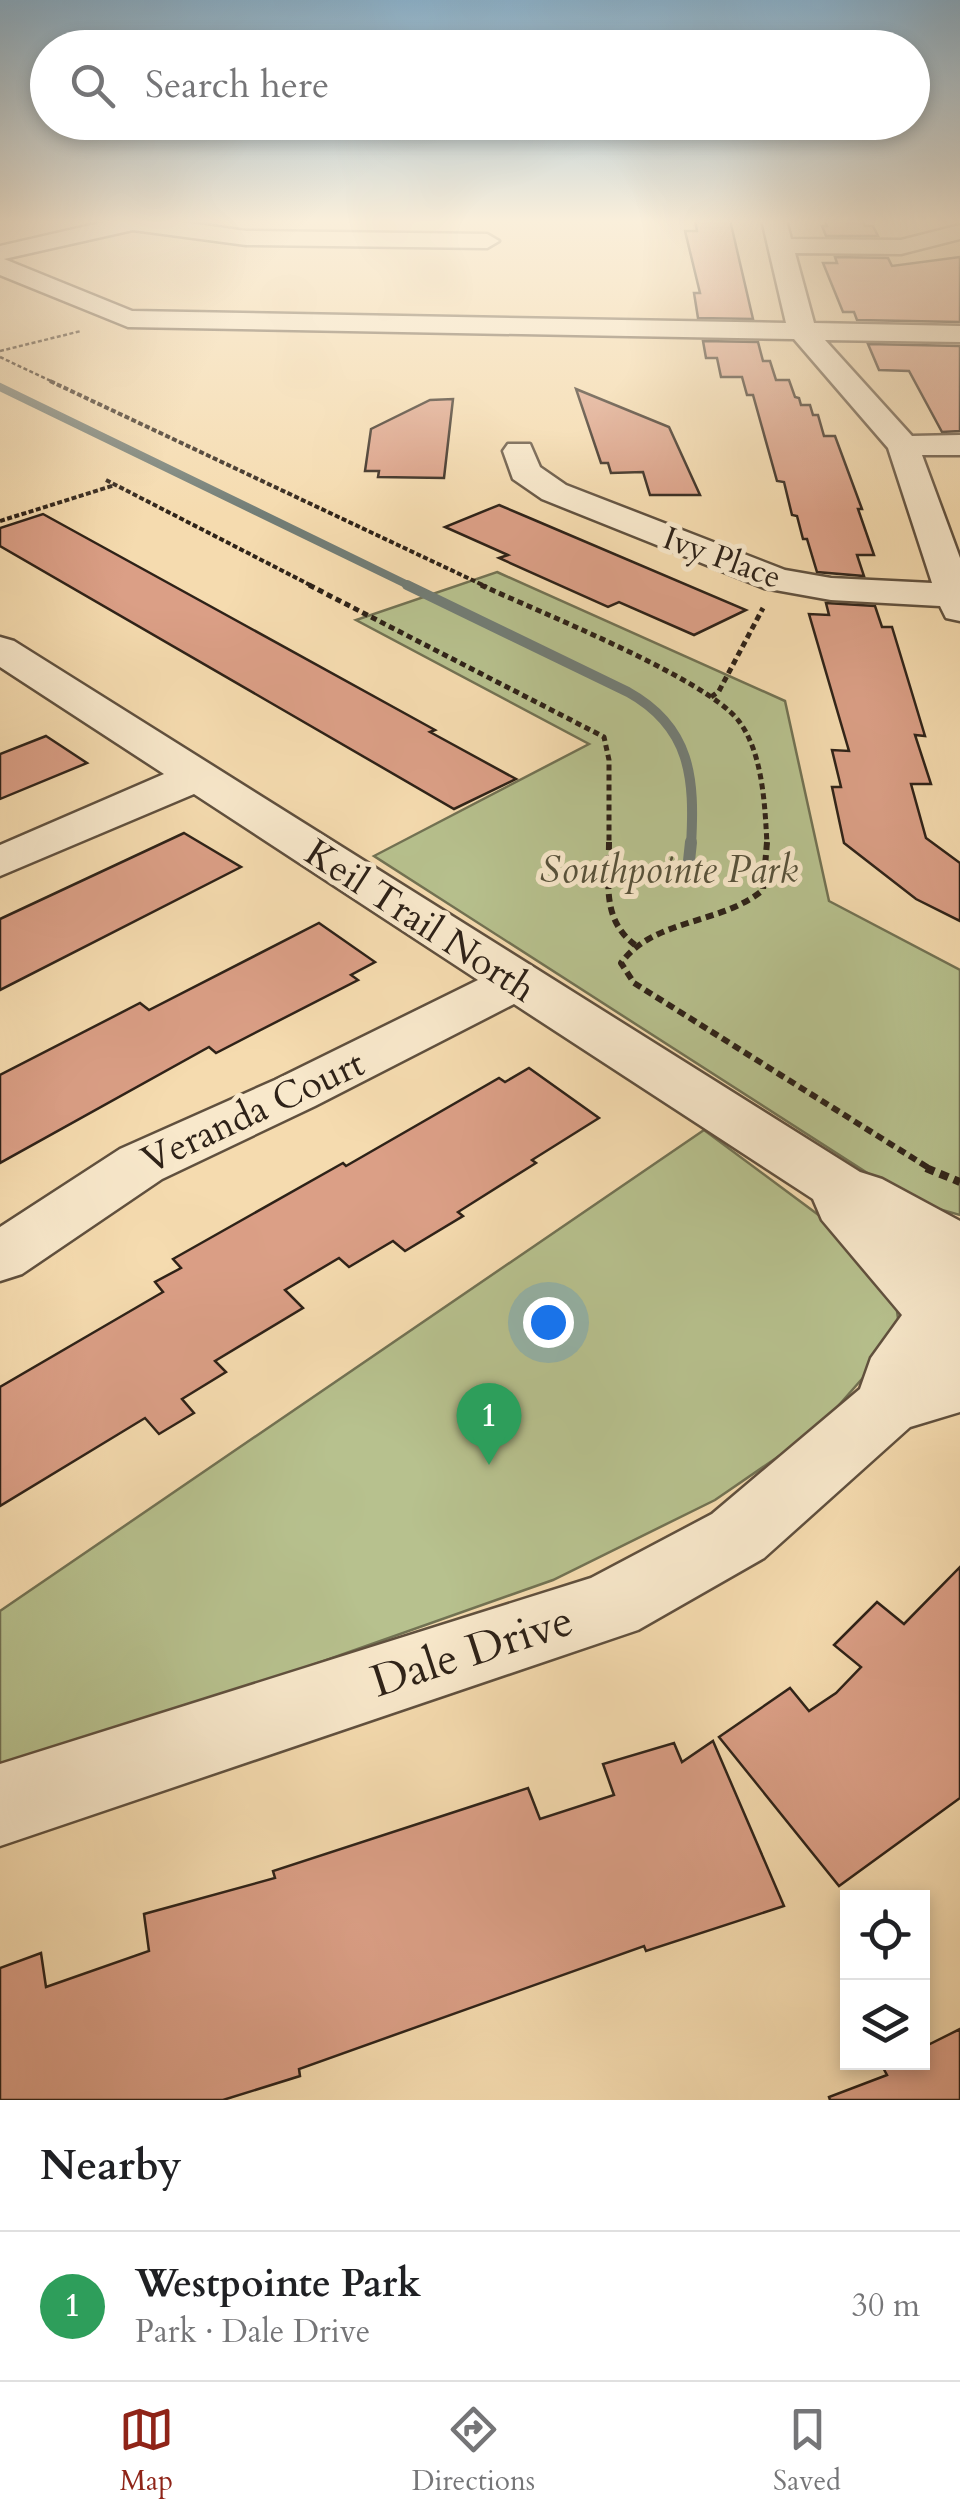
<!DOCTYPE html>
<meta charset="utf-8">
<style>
body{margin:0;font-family:Cardo,serif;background:#f6f6f6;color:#202124}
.controls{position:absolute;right:30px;bottom:30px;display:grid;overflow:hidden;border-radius:0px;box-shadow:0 5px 15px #0003}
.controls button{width:90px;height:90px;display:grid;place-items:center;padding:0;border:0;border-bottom:2px solid #e0e0e0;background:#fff;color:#202124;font:50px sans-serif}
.you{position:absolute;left:548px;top:1322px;width:35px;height:35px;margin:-25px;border:8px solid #fff;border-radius:50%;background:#1a73e8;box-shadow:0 0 0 15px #1a73e833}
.badge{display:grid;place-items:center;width:65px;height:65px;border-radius:50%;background:#8f2418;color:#fff;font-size:32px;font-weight:700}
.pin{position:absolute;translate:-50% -82px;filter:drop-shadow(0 2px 5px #0008)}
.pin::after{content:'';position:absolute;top:52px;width:35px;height:30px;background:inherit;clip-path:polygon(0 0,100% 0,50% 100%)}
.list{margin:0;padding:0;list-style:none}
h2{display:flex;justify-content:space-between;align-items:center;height:130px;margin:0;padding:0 40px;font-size:42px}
h2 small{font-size:32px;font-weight:400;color:#757577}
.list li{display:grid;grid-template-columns:65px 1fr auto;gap:30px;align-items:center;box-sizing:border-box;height:150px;padding:0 40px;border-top:2px solid #e0e0e0}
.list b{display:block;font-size:38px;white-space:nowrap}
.list p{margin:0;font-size:32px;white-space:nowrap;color:#757577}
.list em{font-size:32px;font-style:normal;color:#757577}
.icon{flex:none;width:55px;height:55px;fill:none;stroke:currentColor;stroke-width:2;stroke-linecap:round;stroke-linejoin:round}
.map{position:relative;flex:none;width:960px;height:2100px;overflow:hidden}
.search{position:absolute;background:#fff;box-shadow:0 5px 15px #0003;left:30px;right:30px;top:30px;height:110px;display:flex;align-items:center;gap:25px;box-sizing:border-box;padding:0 35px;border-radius:55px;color:#757577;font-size:38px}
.sheet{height:280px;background:#fff}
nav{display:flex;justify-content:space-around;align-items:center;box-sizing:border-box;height:140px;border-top:2px solid #e0e0e0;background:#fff;font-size:28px;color:#757577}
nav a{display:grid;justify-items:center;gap:5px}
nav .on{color:#8f2418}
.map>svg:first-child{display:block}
.green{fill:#b7c18e;stroke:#727253;stroke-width:2.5}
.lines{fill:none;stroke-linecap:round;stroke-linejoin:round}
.stream-far2{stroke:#727d76;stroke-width:8}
.stream-far1{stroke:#727d76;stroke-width:10}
.stream{stroke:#727d76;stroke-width:12}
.building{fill:#db9f86;stroke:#2e2218;stroke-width:2.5}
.minor-casing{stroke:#60503e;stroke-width:5}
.path-far4{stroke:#2e2218;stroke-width:2.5;stroke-dasharray:4 2.5;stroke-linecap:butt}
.path-far3{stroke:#2e2218;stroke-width:4;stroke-dasharray:5 2.5;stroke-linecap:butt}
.path-far2{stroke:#2e2218;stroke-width:5;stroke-dasharray:6 4;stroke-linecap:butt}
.path-far1{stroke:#2e2218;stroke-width:6;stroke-dasharray:8 5;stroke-linecap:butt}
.path{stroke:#2e2218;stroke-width:8;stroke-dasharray:9 6;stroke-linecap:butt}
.minor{fill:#f8e8cb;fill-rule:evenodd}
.labels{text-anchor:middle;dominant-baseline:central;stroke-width:10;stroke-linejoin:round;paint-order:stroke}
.far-street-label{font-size:32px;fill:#2e2218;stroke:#f8e8cb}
.park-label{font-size:38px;font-style:italic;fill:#57523b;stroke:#f8e8cb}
.street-label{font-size:38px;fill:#2e2218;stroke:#f8e8cb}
.near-street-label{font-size:45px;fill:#2e2218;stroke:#f8e8cb}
</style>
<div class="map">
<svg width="960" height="2100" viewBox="0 0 960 2100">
<rect width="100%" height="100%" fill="#f5dbaf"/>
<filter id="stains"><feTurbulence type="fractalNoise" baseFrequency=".002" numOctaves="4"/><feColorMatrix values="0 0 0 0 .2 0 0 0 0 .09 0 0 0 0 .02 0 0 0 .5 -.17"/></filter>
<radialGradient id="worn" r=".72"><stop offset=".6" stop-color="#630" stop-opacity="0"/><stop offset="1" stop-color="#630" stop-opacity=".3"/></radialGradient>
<g class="green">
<polygon points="497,572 785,701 829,901 960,970 960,1215 911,1201 374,856 589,744 356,620"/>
<polygon points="704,1130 836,1228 896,1304 899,1325 883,1355 817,1430 715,1500 553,1580 151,1722 0,1768 0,1611"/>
</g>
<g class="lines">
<polyline class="stream-far2" points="0,387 412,587"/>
<path class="stream-far1" d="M407 585 628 692C691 727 695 778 691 845"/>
<polyline class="stream" points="687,880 691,842"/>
</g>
<g class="building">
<polygon points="695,220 730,220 753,319 698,318 694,293 700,293 685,231 697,231"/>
<polygon points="825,220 862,220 865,226 873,226 878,236 826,236 822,226 827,226"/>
<polygon points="835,257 888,258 892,266 960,257 960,322 857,320 854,312 843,312 823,263 837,263"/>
<polygon points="703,341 758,342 763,361 770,361 776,380 789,380 795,397 799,398 801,405 810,405 813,415 818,415 824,436 835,436 862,509 858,509 874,555 857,555 864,576 817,572 807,539 803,539 797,516 792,515 784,482 777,481 753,395 747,395 742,377 721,377 717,358 706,358"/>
<polygon points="868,344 960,346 960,431 942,432 909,371 879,370"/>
<polygon points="576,389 669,427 700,495 650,495 643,472 611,473 608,463 601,463"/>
<polygon points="453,399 444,478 378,477 379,471 365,471 371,429 430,400"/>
<polygon points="499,505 532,519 746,610 694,635 619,602 608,607 499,558 508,555 445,527"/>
<polygon points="43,514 435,730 430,732 516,779 454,809 0,546 0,528"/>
<polygon points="826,603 875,606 882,627 892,627 925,736 915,735 931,784 911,784 926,838 960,863 960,921 916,899 844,843 832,787 841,787 832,750 849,751 809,614 829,615"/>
<polygon points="46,736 87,763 0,799 0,754"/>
<polygon points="184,833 241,867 0,990 0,919"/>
<polygon points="319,923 375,962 351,975 358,980 216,1053 209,1047 0,1163 0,1075 140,1003 149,1010"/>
<polygon points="529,1068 599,1118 532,1160 536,1163 458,1212 463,1216 405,1251 393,1241 349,1267 339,1258 285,1290 303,1308 215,1361 226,1372 182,1399 194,1413 159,1434 145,1418 0,1506 0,1387 163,1292 155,1282 181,1268 173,1259 343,1163 346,1166 499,1078 505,1082"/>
<polygon points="960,1567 960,1798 839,1886 719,1737 790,1688 809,1711 836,1693 861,1667 834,1645 877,1602 904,1624"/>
<polygon points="713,1741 784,1906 646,1951 644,1946 299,2069 300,2076 223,2100 0,2100 0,1968 41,1953 46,1987 149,1951 144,1914 275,1878 273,1871 528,1788 540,1819 614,1795 603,1764 674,1743 682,1762"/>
<polygon points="960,2029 960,2100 830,2100 829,2097 887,2075 880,2062 922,2062 922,2048"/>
</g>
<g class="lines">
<defs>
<g id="minor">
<polygon points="113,220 168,220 246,231 487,234 499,241 487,248 246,245 133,230 4,259 132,311 786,323 762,220 786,220 791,239 901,240 960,225 960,239 901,254 795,253 814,323 960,326 960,342 825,340 912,436 960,435 960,455 922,455 960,558 960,621 946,618 940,606 831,600 764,588 542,499 513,479 503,451 508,444 530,444 540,467 566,485 785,570 831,578 932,583 888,448 794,339 128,327 0,275 0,246"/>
<polygon points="0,637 14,641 860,1172 882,1179 960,1221 960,1412 910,1427 764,1558 638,1630 0,1846 0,1764 591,1578 712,1514 860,1389 871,1358 902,1315 822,1220 813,1199 514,1004 315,1106 162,1179 22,1274 0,1281 0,1227 120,1149 275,1080 478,980 194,794 0,876 0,845 164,774 0,667"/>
</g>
</defs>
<use href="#minor" class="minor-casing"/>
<g class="path-far4">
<polyline points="0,351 81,331"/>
<polyline points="0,357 55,383"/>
</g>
<g class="path-far3">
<polyline points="50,381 487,587"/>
<polyline points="106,480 314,587"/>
<polyline points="0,521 115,485"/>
</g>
<g class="path-far2">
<polyline points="309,585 604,737 609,760 609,845"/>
<path d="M481 585C537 611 705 678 738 720 763 752 765 806 767 845"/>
<polyline points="711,697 719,691 763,608"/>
</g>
<g class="path-far1">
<path d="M609 842C609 882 601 919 635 945"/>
<path d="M767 842 763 890C721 925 654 918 621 963L634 983 932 1170"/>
</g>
<polyline class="path" points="926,1168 960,1182"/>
<use href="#minor" class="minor"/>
</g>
<linearGradient id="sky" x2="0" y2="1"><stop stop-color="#8bb6d3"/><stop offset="0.43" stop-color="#faefdb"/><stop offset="1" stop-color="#faefdb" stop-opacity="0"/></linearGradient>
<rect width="960" height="514" fill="url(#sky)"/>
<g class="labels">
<g class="far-street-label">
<text transform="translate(722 558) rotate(20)">Ivy Place</text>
</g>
<g class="park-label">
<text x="669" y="870">Southpointe Park</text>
</g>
<g class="street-label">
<text transform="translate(420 921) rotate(33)">Keil Trail North</text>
<text transform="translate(253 1112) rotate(-25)">Veranda Court</text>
</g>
<g class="near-street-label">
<text transform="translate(472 1651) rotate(-18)">Dale Drive</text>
</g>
</g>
<rect width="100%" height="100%" filter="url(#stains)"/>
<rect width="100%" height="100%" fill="url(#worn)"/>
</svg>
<div class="controls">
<button><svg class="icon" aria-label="locate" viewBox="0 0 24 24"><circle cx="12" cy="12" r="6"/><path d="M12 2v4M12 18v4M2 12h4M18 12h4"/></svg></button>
<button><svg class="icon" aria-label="layers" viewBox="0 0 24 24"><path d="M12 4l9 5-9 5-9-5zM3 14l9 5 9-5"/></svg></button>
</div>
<div class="you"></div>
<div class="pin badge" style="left:489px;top:1465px;background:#2e9e5b">1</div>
<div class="search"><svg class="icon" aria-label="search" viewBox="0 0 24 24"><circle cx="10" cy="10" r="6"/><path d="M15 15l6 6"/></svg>Search here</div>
</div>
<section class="sheet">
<h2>Nearby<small></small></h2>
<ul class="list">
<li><span class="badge" style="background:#2e9e5b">1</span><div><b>Westpointe Park</b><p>Park · Dale Drive</p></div><em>30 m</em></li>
</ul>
</section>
<nav>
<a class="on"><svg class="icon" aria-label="map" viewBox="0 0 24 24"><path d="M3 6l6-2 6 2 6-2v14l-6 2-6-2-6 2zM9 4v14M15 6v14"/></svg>Map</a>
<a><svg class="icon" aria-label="directions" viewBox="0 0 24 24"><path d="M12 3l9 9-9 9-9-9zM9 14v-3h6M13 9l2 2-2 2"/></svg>Directions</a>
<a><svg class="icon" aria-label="saved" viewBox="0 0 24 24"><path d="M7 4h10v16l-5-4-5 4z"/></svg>Saved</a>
</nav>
